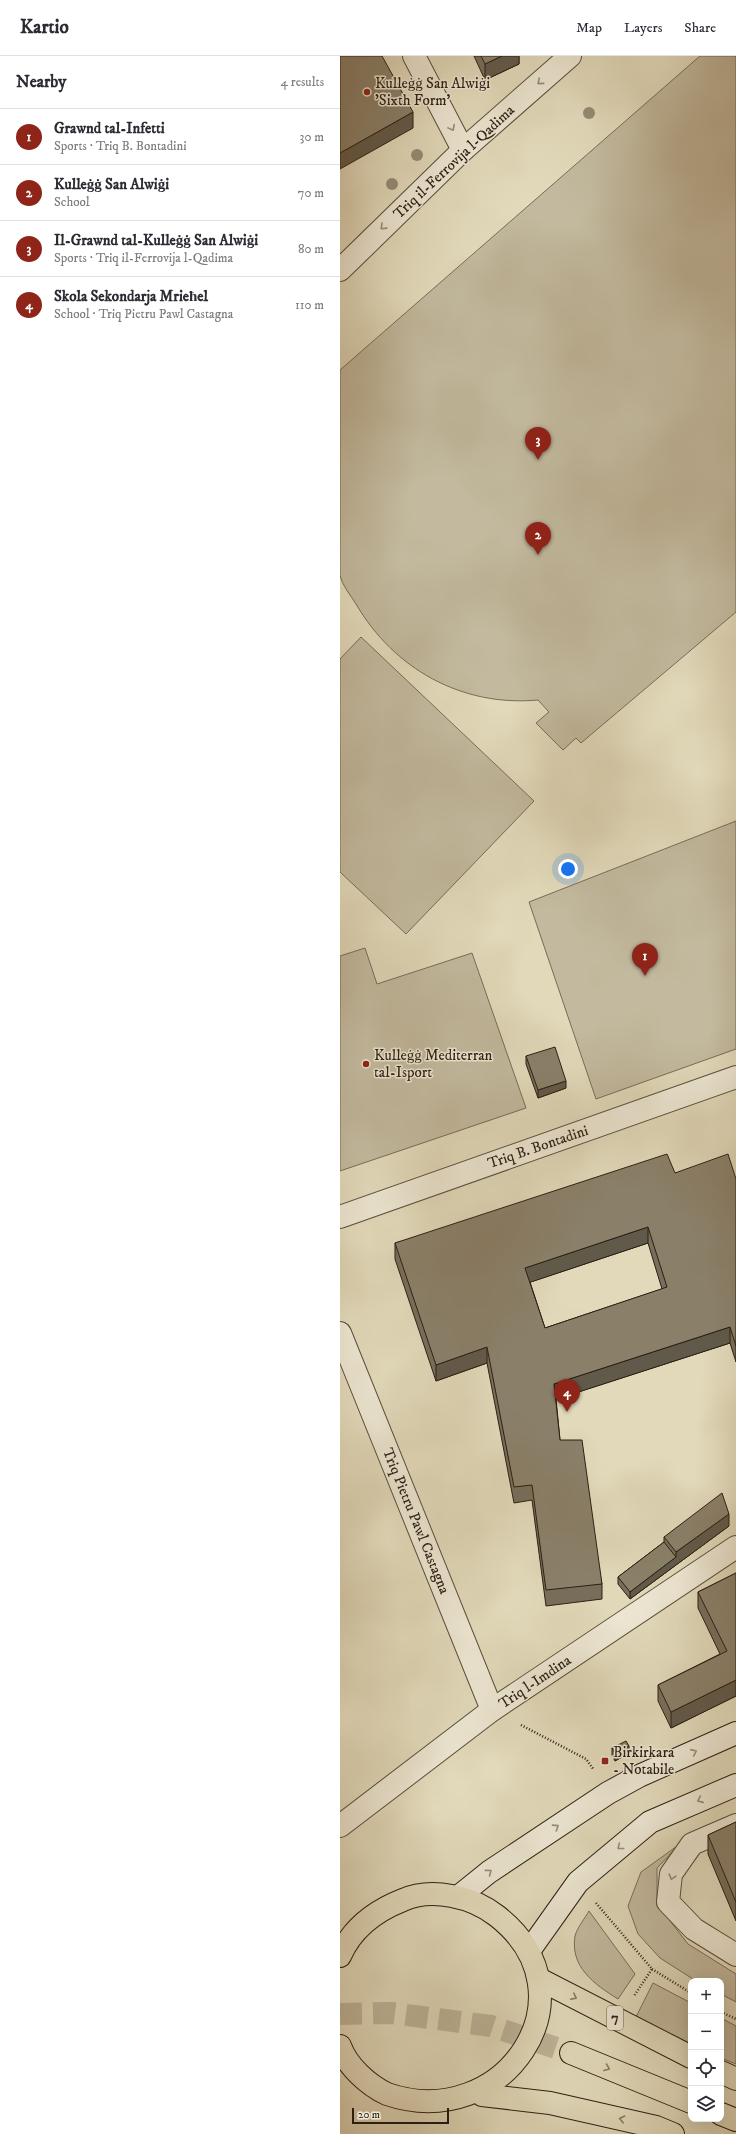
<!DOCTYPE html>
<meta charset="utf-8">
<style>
body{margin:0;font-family:"IM FELL DW Pica",serif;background:#f2f2f3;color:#2b2b33}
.controls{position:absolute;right:12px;bottom:12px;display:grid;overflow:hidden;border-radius:8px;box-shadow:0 4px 16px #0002}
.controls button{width:36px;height:36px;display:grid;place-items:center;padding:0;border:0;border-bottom:1px solid #e1e1e2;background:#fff;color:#2b2b33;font:20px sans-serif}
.scale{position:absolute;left:12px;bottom:10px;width:97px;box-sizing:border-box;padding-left:4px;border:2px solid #2c1f13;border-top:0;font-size:11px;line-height:14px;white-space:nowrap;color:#2c1f13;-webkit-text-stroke:3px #ece6d2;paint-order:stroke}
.you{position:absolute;left:228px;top:813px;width:14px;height:14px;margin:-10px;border:3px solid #fff;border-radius:50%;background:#1a73e8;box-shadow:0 0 0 6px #1a73e833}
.badge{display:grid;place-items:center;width:26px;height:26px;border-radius:50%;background:#8f2418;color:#fff;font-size:13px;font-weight:700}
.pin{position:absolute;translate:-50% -33px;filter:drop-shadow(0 1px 2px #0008)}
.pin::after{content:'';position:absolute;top:21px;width:14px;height:12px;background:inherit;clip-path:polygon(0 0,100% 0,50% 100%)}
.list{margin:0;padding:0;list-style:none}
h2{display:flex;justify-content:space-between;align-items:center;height:52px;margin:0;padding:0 16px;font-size:17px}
h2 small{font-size:13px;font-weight:400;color:#7c7c81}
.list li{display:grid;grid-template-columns:26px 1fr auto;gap:12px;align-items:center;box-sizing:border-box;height:56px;padding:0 16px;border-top:1px solid #e1e1e2}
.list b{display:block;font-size:15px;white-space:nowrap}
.list p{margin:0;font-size:13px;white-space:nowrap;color:#7c7c81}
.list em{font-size:13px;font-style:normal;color:#7c7c81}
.icon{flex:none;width:22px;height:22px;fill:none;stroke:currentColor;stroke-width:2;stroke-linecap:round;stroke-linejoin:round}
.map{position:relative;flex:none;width:396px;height:2078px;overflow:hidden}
header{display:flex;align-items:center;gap:24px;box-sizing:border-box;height:56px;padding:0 20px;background:#fff;border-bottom:1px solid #e1e1e2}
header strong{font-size:19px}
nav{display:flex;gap:22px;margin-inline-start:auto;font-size:14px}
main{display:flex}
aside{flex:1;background:#fff}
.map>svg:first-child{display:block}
.green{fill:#c2b99e;stroke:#776c58}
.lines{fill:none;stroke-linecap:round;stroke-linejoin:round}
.trunk-tunnel{stroke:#bdb499;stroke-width:22;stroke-dasharray:22 11;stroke-linecap:butt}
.minor-casing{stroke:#594e3d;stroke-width:24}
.secondary-casing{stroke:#2c1f13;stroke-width:24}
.trunk-casing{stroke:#2c1f13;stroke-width:24}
.path{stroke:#2c1f13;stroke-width:2.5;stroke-dasharray:1 2;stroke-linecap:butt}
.minor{stroke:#ece6d2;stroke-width:22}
.secondary{stroke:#ece6d2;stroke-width:22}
.trunk{stroke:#e1d9ba;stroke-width:22}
.tree{fill:#968c75}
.wall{fill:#776e5b;stroke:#2c1f13;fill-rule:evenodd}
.shaded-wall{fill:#615a4a;stroke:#2c1f13}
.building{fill:#8a806a;stroke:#2c1f13;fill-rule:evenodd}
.oneway{stroke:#968c7c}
.oneway2{stroke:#867c66}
.poi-dot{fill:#8f2418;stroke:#ece6d2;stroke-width:1.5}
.labels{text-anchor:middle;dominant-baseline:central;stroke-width:3;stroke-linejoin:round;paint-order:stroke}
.shield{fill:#ece6d2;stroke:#665b4c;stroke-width:1}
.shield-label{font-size:14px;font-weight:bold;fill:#2c1f13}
.poi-label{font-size:15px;fill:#2c1f13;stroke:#ece6d2;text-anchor:start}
.street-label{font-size:15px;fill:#2c1f13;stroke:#ece6d2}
</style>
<header>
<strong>Kartio</strong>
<nav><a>Map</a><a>Layers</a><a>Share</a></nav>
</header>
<main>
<aside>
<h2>Nearby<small>4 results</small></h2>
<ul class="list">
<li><span class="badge">1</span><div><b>Grawnd tal-Infetti</b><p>Sports · Triq B. Bontadini</p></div><em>30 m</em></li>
<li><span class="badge">2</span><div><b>Kulleġġ San Alwiġi</b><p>School</p></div><em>70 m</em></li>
<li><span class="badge">3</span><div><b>Il-Grawnd tal-Kulleġġ San Alwiġi</b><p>Sports · Triq il-Ferrovija l-Qadima</p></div><em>80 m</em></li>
<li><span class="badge">4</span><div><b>Skola Sekondarja Mrieħel</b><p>School · Triq Pietru Pawl Castagna</p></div><em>110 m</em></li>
</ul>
</aside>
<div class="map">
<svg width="396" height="2078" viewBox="0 0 396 2078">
<rect width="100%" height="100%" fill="#e1d9ba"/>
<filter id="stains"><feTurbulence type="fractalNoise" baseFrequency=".005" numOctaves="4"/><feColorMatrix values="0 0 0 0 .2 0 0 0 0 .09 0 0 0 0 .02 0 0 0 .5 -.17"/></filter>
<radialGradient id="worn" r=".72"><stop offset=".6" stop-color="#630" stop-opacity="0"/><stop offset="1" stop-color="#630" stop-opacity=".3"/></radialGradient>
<g class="green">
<path d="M360 0H396V556L241 687 236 682 223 694 196 667 209 656 198 644C122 651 54 613 16 548 11 540 2 529 0 519 0 508 0 476 0 462 0 413 0 363 0 314Z"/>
<polygon points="21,581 194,745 66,878 0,816 0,603"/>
<polygon points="396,765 396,993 256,1043 189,846"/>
<polygon points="25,892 37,928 132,897 186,1052 0,1115 0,900"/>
<polygon points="340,1788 317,1812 317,1848 348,1888 396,1918 396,1946 381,1938 381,1925 356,1925 320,1902 298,1878 288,1850 301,1816"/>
<path d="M249 1855 295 1918 278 1943C254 1928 230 1911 235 1880 237 1872 245 1862 249 1855Z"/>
<polygon points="313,1927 351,1947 351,1988 296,1961"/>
<polygon points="381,1962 396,1970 396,2008 381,2002"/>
</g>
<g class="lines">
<polyline class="trunk-tunnel" points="0,1958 51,1957 151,1970 231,1997"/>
<defs>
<g id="minor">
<polyline points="74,0 123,94"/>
<polyline points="0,214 123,94 230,0"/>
<polyline points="0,1161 396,1021"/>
<polyline points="0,1277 152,1654"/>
<polyline points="396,1769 352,1788 331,1818 328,1846 354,1873 396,1899"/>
<polyline points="0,1770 152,1654 396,1491"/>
</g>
<g id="secondary">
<polyline points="118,1841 149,1816 268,1737 299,1720 396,1677"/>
<polyline points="189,1895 238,1826 310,1766 396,1729"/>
</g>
<g id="trunk">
<path d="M0 1900C12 1872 35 1855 63 1844 92 1831 133 1841 157 1860 258 1939 164 2078 47 2038 28 2029 7 2010 0 1990"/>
<polyline points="199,1923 351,2001"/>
<polyline points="231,1997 351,2046"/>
<polyline points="381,2016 396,2023"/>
<polyline points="142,2039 210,2047 316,2071 333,2078"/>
<polyline points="381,2058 396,2064"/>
</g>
</defs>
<use href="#minor" class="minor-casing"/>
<use href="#secondary" class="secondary-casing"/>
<use href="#trunk" class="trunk-casing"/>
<g class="path">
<polyline points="181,1669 246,1703 254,1714"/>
<polyline points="256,1847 312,1913 294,1940"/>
<polyline points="312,1913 351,1937"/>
<polyline points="381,1956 396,1963"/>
</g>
<use href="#minor" class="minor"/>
<use href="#secondary" class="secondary"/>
<use href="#trunk" class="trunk"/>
</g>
<g class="tree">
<circle cx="249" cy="57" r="6"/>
<circle cx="77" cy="99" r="6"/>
<circle cx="52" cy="128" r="6"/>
</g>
<g class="wall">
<polygon points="134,0 179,0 179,8 145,24"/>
<polygon points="186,1000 226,1032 198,1042 186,1008"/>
<path d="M335 1117 396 1123V1306L390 1287 216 1343 220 1384 262 1528V1543L206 1550 192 1444 174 1447 147 1307 96 1325 55 1203V1187ZM308 1187 322 1233 205 1272 190 1226Z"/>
<polygon points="389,1470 336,1509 290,1543 278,1528 278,1521 324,1486 324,1481"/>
<polygon points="396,1517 396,1640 331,1672 318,1645 318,1629 380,1598 358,1552 358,1536"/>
<polygon points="272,1692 289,1697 275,1705 272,1699"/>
<polygon points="396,1766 396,1865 368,1798 368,1779"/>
</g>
<g class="shaded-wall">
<polygon points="162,0 179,0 179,8 145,24 145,8"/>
<polygon points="73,56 73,72 0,113 0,97"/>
<polygon points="226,1025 226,1032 198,1042 198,1034"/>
<polygon points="308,1171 308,1187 185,1228 185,1212"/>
<polygon points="390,1271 390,1287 214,1344 214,1328"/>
<polygon points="147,1291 147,1307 96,1325 96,1309"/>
<polygon points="389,1458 389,1470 336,1509 290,1543 290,1536 336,1501 336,1496"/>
<polygon points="396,1624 396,1640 331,1672 331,1656"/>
<polygon points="289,1690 289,1697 275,1705 275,1698"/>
</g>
<g class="building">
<polygon points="0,0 42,0 73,56 0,97"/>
<polygon points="141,0 162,0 145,8"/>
<polygon points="215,991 226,1025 198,1034 186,1000"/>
<path d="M327 1098 335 1117 388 1098 396 1123V1290L390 1271 214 1328 220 1384H242L262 1528 206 1534 192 1429 174 1431 147 1291 96 1309 55 1187ZM308 1171 327 1231 205 1272 185 1212Z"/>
<polygon points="382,1437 389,1458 336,1496 324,1481"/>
<polygon points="324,1486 336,1501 290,1536 278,1521"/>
<polygon points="396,1517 396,1624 331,1656 318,1629 387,1595 358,1536"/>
<polygon points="286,1685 289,1690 275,1698 272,1692"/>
<polygon points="396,1766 396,1846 368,1779"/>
</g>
<defs><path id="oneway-chevron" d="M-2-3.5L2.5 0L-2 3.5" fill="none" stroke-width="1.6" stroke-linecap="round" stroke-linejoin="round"/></defs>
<g class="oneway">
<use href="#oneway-chevron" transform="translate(200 26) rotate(139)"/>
<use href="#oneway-chevron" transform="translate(112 72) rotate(62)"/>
<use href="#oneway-chevron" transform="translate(43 171) rotate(136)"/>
<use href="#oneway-chevron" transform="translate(354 1696) rotate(-24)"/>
<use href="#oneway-chevron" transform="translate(360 1744) rotate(156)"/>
<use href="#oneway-chevron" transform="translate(216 1771) rotate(-33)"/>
<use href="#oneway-chevron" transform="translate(280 1791) rotate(141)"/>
<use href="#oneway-chevron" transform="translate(149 1816) rotate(-37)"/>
<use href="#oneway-chevron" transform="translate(332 1821) rotate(106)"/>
</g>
<g class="oneway2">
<use href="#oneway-chevron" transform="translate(234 1941) rotate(27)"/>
<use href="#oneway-chevron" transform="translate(267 2012) rotate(22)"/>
<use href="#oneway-chevron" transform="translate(282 2063) rotate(-167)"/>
</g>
<g class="poi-dot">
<circle cx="27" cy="36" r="4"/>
<circle cx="26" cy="1008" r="4"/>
<rect x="261" y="1701" width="8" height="8" rx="2"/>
</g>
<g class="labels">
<rect class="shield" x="267" y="1950" width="16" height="24" rx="3"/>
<g class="shield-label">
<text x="275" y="1962">7</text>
</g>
<g class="poi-label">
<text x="35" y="27">Kulleġġ San Alwiġi<tspan x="35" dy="17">'Sixth Form'</tspan></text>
<text x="34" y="999">Kulleġġ Mediterran<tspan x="34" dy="17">tal-Isport</tspan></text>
<text x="273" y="1696">Birkirkara<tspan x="273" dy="17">- Notabile</tspan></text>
</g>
<g class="street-label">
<text transform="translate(114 106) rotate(-43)">Triq il-Ferrovija l-Qadima</text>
<text transform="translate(198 1091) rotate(-19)">Triq B. Bontadini</text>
<text transform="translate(76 1465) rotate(68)">Triq Pietru Pawl Castagna</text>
<text transform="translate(195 1626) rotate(-34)">Triq l-Imdina</text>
</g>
</g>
<rect width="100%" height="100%" filter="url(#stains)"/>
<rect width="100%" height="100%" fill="url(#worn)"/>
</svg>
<div class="controls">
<button>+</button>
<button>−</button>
<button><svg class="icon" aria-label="locate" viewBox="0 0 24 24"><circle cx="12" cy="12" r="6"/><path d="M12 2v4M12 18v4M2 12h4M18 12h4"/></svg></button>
<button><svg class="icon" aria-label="layers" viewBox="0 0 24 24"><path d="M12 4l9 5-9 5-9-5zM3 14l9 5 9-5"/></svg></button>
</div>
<div class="scale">20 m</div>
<div class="you"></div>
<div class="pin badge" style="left:305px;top:920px">1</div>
<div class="pin badge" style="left:198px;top:499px">2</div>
<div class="pin badge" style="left:198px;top:404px">3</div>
<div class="pin badge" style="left:227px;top:1356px">4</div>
</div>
</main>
